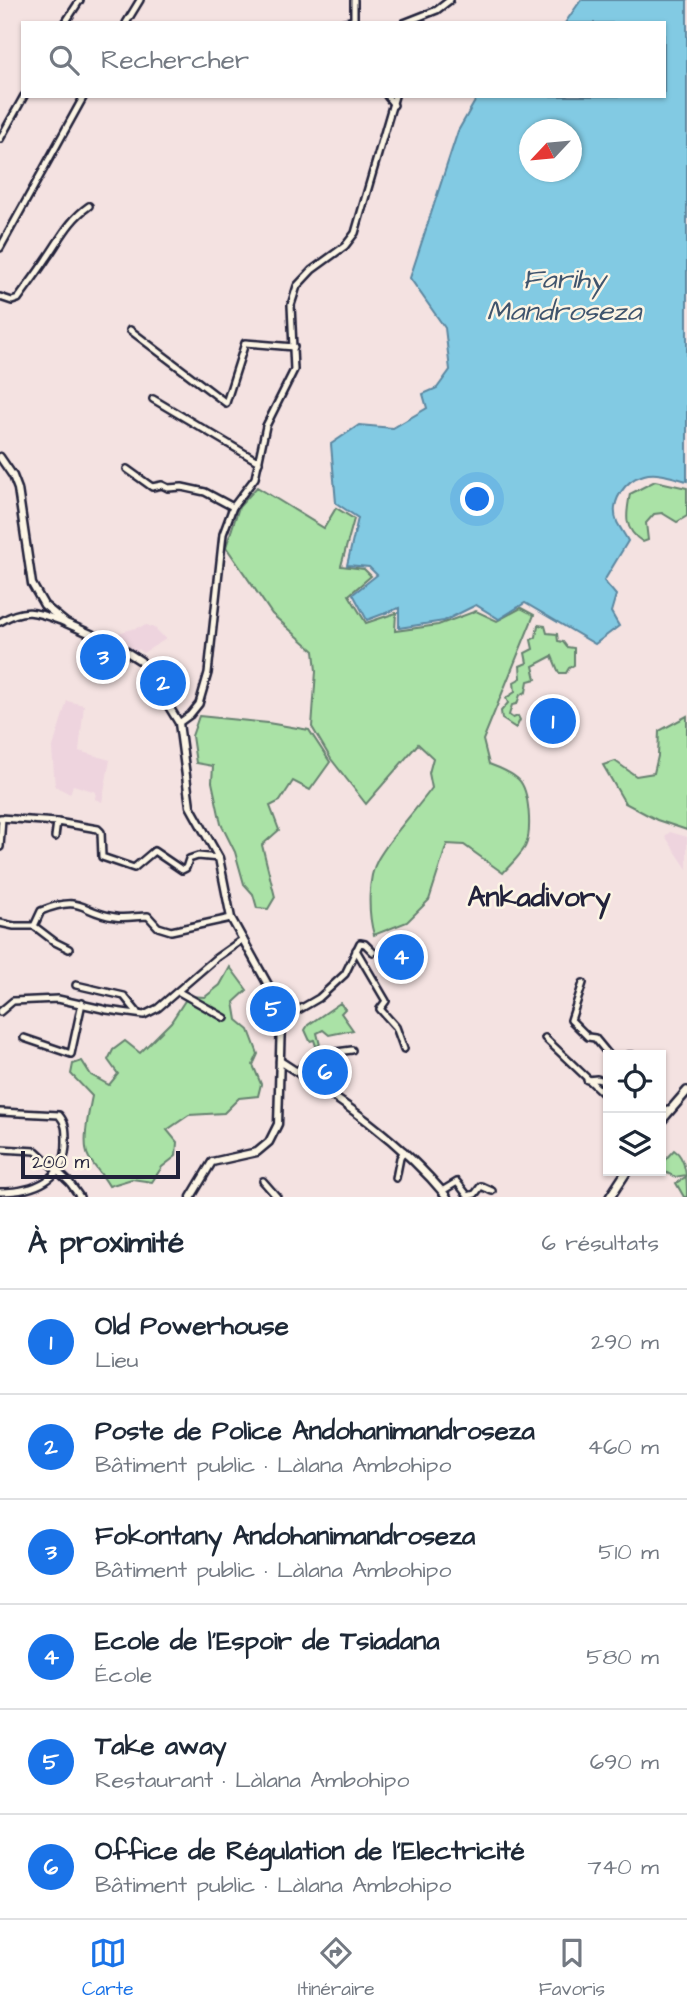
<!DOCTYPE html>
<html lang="fr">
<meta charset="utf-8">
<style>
body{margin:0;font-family:"Architects Daughter",sans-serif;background:#f6f6f7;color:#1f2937}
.controls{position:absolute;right:21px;bottom:21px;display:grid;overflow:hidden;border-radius:0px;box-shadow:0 2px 5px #0004}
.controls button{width:63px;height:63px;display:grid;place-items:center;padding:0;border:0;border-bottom:2px solid #e0e1e3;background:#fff;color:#1f2937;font:35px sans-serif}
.compass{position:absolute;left:519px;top:119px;width:63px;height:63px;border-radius:50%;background:#fff;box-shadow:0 2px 5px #0004;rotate:244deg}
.scale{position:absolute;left:21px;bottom:18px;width:159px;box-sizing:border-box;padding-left:7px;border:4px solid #22223b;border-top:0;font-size:19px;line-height:24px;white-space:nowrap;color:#22223b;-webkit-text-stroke:5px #fcf5e5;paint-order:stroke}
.you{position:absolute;left:478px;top:500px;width:24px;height:24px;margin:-18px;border:5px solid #fff;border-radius:50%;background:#1a73e8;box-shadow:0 0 0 10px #1a73e833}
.badge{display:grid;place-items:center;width:46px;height:46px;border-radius:50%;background:#1a73e8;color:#fff;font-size:23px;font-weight:700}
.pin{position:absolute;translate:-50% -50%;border:4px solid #fff;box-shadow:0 2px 7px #0006}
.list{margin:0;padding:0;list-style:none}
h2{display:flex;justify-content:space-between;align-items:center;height:91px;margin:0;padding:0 28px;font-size:30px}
h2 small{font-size:23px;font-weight:400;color:#747a83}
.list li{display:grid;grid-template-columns:46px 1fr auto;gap:21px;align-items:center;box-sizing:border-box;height:105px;padding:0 28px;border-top:2px solid #e0e1e3}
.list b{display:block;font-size:26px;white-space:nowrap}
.list p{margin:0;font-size:23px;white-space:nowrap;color:#747a83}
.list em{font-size:23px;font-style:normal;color:#747a83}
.icon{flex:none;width:38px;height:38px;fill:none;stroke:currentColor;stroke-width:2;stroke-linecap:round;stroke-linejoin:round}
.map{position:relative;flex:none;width:687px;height:1197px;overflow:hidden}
.search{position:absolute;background:#fff;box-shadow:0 2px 5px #0004;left:21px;right:21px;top:21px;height:77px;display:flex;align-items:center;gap:18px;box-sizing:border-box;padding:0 24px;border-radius:0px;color:#747a83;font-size:26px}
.sheet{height:721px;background:#fff}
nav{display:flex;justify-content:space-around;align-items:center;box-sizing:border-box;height:98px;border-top:2px solid #e0e1e3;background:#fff;font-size:19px;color:#747a83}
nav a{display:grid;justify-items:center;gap:4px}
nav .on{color:#1a73e8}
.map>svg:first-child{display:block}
.built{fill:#eed4de}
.green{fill:#aae2a6;stroke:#668270;stroke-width:2}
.water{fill:#82cae3;stroke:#5c87a0;stroke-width:2;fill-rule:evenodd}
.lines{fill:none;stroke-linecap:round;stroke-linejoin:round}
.minor-casing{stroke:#22223b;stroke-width:10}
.tertiary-casing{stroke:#22223b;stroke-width:11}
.secondary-casing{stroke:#22223b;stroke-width:12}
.minor{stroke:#fcf5e5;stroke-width:5}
.tertiary{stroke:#fcf5e5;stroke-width:6}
.secondary{stroke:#fcf5e5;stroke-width:7}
.labels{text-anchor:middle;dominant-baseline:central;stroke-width:5;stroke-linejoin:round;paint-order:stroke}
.water-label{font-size:28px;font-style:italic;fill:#3f546d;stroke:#fcf5e5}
.neighbourhood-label{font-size:28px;font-weight:bold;fill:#22223b;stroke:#fcf5e5}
</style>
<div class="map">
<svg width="687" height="1197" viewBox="0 0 687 1197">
<rect width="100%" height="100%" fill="#f4e2e1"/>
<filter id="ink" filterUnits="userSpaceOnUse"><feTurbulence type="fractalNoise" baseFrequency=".0143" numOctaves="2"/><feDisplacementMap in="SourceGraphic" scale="14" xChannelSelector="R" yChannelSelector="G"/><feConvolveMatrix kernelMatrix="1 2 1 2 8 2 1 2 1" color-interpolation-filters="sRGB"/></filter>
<g filter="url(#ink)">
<g class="built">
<polygon points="147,625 156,629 166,639 143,653 139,649 136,652 115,637 121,632"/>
<polygon points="67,701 84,705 79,751 110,760 102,802 95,799 96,792 73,785 70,794 55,786 52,750"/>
<polygon points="670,832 687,837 687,869 665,836"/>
</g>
<g class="green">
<path d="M655 481 687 488V516L677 522 662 513 654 514 646 523 648 540 643 542C623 529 626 515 630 494Z"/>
<path d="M257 487 324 528 336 508 354 519 341 566 364 569 371 576 349 595 366 623 396 613 395 631 438 625 476 611 497 621 521 608 534 615 483 740 489 764C500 768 510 772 518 779 530 790 532 833 525 847 520 856 510 865 503 873L464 845 447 844 429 900 407 922 374 935C368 914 367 878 378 859 391 836 416 810 432 788L429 773 433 758 418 744 366 804 331 759 312 727 316 671 314 651 272 614 226 547 239 507Z"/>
<polygon points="538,625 545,626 547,633 557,634 558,641 563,642 567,647 574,648 574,665 569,668 566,673 559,673 552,656 533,666 536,679 528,681 526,692 520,695 517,704 512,705 509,715 513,718 518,716 520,720 516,728 502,719 501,711 508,703 506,698 515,692 514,682 521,678 520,666 527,663 525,653 533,649 531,640 536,637"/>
<polygon points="199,716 268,723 309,730 330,762 310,790 293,781 280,801 270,806 279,830 262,845 275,897 268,909 257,908 253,894 244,884 235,852 221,824 212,782 213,766 196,763 192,736"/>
<polygon points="687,716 687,830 657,820 625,803 603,765 615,761 636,776 654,773 658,756 659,731"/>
<path d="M230 967 247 990 234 1002 237 1020 249 1030 258 1054 253 1065 261 1084 258 1096 239 1098 224 1113 189 1115 167 1130 177 1142 176 1156 162 1167 152 1182 132 1179 109 1186C103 1175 95 1168 89 1158 81 1145 89 1111 92 1096L71 1074 73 1064 82 1061 91 1075 109 1085 118 1074 108 1060 113 1050 125 1041 140 1053 171 1022 188 996 205 997 220 985Z"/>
<polygon points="340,1003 345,1009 341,1013 353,1030 329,1035 323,1030 317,1033 320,1045 316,1046 314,1040 310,1041 305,1030 308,1025"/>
<path d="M674 1150C687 1158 687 1182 687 1197H684L676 1183 687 1176 686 1175 675 1177 661 1170V1164Z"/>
</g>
<path class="water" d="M581 0H687V481C674 478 658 471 644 475 625 480 609 502 617 522 620 528 625 535 628 541L604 581 616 595 611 612 619 626 595 644 525 603 499 619 476 605 444 621 399 628V608L367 620 353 594 377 575 369 567 347 565 358 518 336 503 331 444 359 425 393 428 427 408 423 394 437 388 450 370 445 328 410 278 458 131 478 96H664V23H565ZM530 130H572V172H530Z"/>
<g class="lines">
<defs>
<g id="minor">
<polyline points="354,0 354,23"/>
<polyline points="65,23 80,0"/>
<polyline points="126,23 140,0"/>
<polyline points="341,23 354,20"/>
<polyline points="404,23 437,10 450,0"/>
<polyline points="387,96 394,105"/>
<polyline points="0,139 24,96"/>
<polyline points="0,248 84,96"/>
<path d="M0 297 12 301 18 299C28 285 38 272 47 258 61 238 69 220 89 206"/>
<polyline points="130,330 226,403 245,343 294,347"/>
<polyline points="153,399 259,462"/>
<polyline points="127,469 152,487 162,485 168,488 182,487 205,492 233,507"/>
<path d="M0 622C25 606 37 612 63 622"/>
<polyline points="179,723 190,715 199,704 208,673 223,534 233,507 255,478 266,426 294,370 291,305 297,286 312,270 345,246 355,233 395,96"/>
<polyline points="0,818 57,822 98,829 101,832 102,857 134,868 154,851 182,870 186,868 189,859 198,856 219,858"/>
<polyline points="55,837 57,822"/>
<polyline points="0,847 2,818"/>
<polyline points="0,923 14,926 34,926 55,942 69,949"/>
<path d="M34 926 41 911C84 894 79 912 115 917 125 919 137 916 148 916L158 927 171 931 231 918"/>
<polyline points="356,950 386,1001 380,1009 396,1027 404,1049"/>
<polyline points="583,983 571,1020 588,1037 595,1038 609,1055"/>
<polyline points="76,985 124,996 137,1012"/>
<polyline points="179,992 225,1018"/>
<polyline points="0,1012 13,1001 58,999 107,1010 144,1015 158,1008 216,958 243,939"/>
<polyline points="281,1020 319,998 345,974 360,943 365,944 373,952"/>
<polyline points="24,1038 71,1054 82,1003"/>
<polyline points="545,1038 608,1098"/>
<polyline points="629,1055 632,1055"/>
<polyline points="296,1071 328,1053 352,1050"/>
<polyline points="587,1080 597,1079 608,1082"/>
<polyline points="661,1111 668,1109"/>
<path d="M0 1112 59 1115C66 1123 66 1130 66 1141 67 1180 33 1192 0 1192"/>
<polyline points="0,1149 36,1151 70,1183 80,1197"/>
<polyline points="396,1178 400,1158 404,1151"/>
<polyline points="263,1181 277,1197"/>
<polyline points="442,1191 457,1182 468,1196 475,1194 481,1186 492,1191"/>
</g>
<g id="tertiary">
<polyline points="0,457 13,476 18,489 32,584 44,605 66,623 116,645 141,661 179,723 190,806 219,858 231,918 277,1001 281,1020 278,1124 269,1142 257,1152 212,1162 191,1197"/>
<path d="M280 1061C342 1101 400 1140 447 1197"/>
</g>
<g id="secondary">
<polyline points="661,1121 687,1091"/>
<polyline points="610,1197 627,1171"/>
</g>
</defs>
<use href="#minor" class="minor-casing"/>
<use href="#tertiary" class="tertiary-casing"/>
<use href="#secondary" class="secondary-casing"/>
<use href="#minor" class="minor"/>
<use href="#tertiary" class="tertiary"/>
<use href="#secondary" class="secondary"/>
</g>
</g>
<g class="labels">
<g class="water-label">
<text x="564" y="279">Farihy<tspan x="564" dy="32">Mandroseza</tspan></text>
</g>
<g class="neighbourhood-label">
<text x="539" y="897">Ankadivory</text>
</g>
</g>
</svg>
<div class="controls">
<button><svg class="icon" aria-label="locate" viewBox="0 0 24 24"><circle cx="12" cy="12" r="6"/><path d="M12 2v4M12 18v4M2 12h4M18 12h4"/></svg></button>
<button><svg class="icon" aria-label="layers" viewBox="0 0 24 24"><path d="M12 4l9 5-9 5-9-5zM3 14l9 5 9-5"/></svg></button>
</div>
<svg class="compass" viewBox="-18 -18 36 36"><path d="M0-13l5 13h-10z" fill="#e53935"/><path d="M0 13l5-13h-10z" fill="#747a83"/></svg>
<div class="scale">200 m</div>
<div class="you"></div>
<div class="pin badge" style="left:553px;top:721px">1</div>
<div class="pin badge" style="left:163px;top:683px">2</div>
<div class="pin badge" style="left:103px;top:657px">3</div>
<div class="pin badge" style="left:401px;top:957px">4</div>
<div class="pin badge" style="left:273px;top:1009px">5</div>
<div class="pin badge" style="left:325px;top:1072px">6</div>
<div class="search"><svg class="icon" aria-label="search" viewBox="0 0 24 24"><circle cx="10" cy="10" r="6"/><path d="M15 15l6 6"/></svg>Rechercher</div>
</div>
<section class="sheet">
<h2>À proximité<small>6 résultats</small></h2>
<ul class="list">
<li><span class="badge">1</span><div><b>Old Powerhouse</b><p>Lieu</p></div><em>290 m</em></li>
<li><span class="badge">2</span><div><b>Poste de Police Andohanimandroseza</b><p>Bâtiment public · Làlana Ambohipo</p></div><em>460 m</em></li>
<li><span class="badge">3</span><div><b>Fokontany Andohanimandroseza</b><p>Bâtiment public · Làlana Ambohipo</p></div><em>510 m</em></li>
<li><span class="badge">4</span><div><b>Ecole de l'Espoir de Tsiadana</b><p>École</p></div><em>580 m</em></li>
<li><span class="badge">5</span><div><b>Take away</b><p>Restaurant · Làlana Ambohipo</p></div><em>690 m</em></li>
<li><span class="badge">6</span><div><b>Office de Régulation de l'Electricité</b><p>Bâtiment public · Làlana Ambohipo</p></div><em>740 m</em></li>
</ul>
</section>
<nav>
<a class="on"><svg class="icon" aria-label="map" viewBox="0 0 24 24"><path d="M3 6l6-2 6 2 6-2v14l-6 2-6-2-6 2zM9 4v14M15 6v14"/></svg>Carte</a>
<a><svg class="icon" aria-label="directions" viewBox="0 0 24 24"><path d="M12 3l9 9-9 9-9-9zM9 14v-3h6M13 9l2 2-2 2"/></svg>Itinéraire</a>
<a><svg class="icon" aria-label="saved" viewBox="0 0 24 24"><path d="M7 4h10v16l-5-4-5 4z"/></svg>Favoris</a>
</nav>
